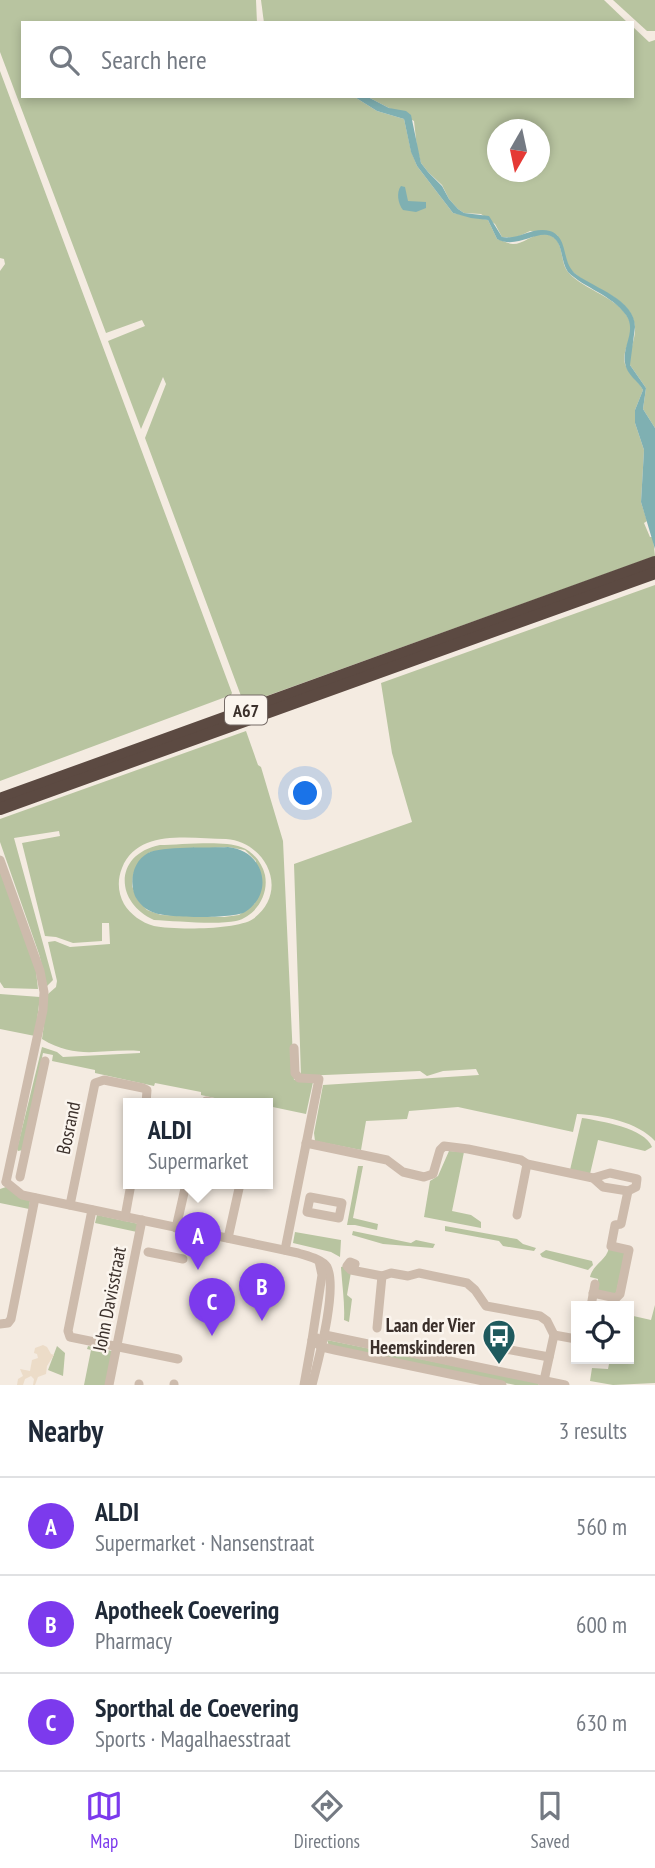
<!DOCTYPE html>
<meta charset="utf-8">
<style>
body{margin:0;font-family:"PT Sans Narrow",sans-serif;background:#f6f6f7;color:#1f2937}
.controls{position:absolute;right:21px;bottom:21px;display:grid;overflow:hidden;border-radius:0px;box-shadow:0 4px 10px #0003}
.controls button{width:63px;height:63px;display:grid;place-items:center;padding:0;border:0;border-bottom:2px solid #e0e1e3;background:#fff;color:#1f2937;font:35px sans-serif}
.compass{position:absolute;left:487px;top:119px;width:63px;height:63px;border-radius:50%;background:#fff;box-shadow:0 4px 10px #0003;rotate:189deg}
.you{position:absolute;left:306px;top:794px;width:24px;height:24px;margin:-18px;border:5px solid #fff;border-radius:50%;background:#1a73e8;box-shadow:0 0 0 10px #1a73e833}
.badge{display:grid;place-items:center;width:46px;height:46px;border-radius:50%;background:#7c3aed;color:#fff;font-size:23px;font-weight:700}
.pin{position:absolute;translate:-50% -58px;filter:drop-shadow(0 2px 4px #0008)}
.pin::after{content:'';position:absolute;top:37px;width:24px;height:21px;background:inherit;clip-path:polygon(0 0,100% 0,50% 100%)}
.popup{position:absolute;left:123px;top:1098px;width:150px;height:91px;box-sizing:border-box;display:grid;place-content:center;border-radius:0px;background:#fff;filter:drop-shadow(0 2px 5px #0005);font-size:23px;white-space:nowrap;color:#747a83}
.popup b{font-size:26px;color:#1f2937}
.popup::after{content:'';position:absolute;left:50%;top:100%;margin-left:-14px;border:14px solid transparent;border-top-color:#fff}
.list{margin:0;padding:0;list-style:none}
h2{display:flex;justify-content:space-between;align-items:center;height:91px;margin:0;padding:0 28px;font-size:30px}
h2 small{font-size:23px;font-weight:400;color:#747a83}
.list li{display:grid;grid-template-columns:46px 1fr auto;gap:21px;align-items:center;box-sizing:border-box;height:98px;padding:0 28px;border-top:2px solid #e0e1e3}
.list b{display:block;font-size:26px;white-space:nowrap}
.list p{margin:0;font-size:23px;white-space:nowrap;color:#747a83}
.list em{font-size:23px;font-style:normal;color:#747a83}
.icon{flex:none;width:38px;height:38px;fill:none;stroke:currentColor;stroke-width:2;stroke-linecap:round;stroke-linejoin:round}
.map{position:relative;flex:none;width:655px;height:1385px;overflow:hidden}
.search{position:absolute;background:#fff;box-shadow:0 4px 10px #0003;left:21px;right:21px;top:21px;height:77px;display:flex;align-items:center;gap:18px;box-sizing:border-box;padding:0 24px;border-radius:0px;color:#747a83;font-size:26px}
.sheet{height:385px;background:#fff}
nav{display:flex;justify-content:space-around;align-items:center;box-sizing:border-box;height:98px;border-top:2px solid #e0e1e3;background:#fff;font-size:19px;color:#747a83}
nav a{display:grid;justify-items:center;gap:4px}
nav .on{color:#7c3aed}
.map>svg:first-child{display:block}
.green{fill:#b8c4a0;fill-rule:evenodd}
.plaza{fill:#ecdcc8}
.water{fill:#7fb0b2}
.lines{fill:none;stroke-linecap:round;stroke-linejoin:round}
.minor{stroke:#cdbbac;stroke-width:9}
.highway{stroke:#5c4a42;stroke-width:12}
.labels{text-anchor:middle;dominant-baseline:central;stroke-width:5;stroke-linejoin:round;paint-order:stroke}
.shield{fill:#fbf5ee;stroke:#756b66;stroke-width:2}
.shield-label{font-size:18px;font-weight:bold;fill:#3b302b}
.street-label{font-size:19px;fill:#3b302b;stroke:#fbf5ee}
.poi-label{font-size:19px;font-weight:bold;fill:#3b302b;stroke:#fbf5ee;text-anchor:end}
</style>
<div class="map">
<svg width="655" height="1385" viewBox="0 0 655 1385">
<rect width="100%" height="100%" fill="#f4ebe1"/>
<g class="green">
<path d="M0 0H256L257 23H23V96H353L377 111 404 119 411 151 417 166 453 213 488 220 497 239C502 240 508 244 513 244 525 244 536 230 549 235 565 240 559 261 568 272 584 291 621 297 630 322 635 336 621 350 625 364 629 375 639 381 643 390L635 410V423L644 450 641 502 647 521 644 523 650 537H653L655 556 244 704 145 438 166 384 163 377 141 429 108 341 145 326 142 320 106 333 0 52Z"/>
<polygon points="261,0 604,0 628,23 264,23"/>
<polygon points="613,0 655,0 655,31 647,31"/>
<path d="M632 26 649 42 655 40V428L643 409 646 388 630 365C628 352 636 339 635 327 632 295 590 290 571 270 566 264 562 245 557 235L530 231 515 238 502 237 495 224 481 214 464 213 458 209 449 199 442 185 428 172 421 163 417 148 414 121 366 96H632ZM498 130H540V172H498Z"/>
<polygon points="0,71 232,693 231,695 0,781 0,271 5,264 4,259 0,258"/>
<path d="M655 585V1141C638 1122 602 1115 577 1114L573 1132 458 1107 409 1111 407 1119 366 1121 361 1150 315 1141 314 1133 323 1085 479 1075 476 1069 443 1071 427 1076 420 1071 301 1076 294 864 412 822 392 753 381 683Z"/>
<path d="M246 731 258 765 261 767 283 841 294 1080 307 1079 313 1082 306 1114 268 1106V1104H242L201 1095V1092L155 1083 154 1086 95 1073V1070L52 1061 53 1055 43 1053 23 1150 18 1151 17 1149 42 1047 57 1052 63 1057 140 1053V1051C102 1048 78 1061 42 1039L48 994 56 987 57 981 48 942 55 941 70 947 110 944 109 923H102V941L73 943 56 937 45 936 22 843 60 836 59 831 14 838 53 980 47 986 39 954 0 842V819ZM226 839C267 842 290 892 253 919 237 930 174 930 154 926 142 923 130 914 124 904 118 893 117 880 122 868 138 828 191 839 226 839Z"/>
<path d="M160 845C180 845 223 840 241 847 253 851 262 863 265 875 269 895 256 916 236 921 217 925 174 921 154 920 114 902 114 854 160 845ZM228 847 245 850 256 861 255 903 239 915 224 917 161 915 147 910 137 899 132 886 133 875 139 862 150 852Z"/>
<polygon points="0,865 35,962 38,989 4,988 0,982"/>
<polygon points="0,994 40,997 35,1036 0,1029"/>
<path d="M582 1118C601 1121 645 1128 652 1147L645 1151 598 1140 590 1174 570 1170Z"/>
<polygon points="449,1151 464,1152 452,1211 471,1215 481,1222 481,1228 424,1217 430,1181 438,1176"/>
<polygon points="358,1166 363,1166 353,1218 378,1224 377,1230 355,1225 347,1225"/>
<polygon points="6,1187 30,1201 29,1209 0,1203 0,1189"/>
<polygon points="97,1215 139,1224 137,1232 95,1223"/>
<polygon points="445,1226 517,1239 523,1244 536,1248 534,1251 503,1246 499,1241 445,1231"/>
<polygon points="353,1231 411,1243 416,1240 435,1244 433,1248 383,1244 352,1235"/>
<polygon points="295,1232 341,1240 340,1257 331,1252 293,1243"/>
<path d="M609 1248 625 1252 616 1294 597 1290 598 1279 590 1277C593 1264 606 1261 609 1248Z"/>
<polygon points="546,1250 592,1261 593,1265 588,1270 542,1257 540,1254"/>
<path d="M345 1266 351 1272 347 1295 352 1299 349 1322 344 1320C345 1303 342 1285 341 1267Z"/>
<polygon points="655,1305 655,1383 613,1385 590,1381 592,1368 608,1369 610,1359 629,1359 629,1315 651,1320"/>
<polygon points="327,1340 538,1383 539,1385 515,1385 329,1346"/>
<polygon points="57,1346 65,1353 63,1376 48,1370"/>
<polygon points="88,1346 112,1351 106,1385 84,1385 91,1350 87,1349"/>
</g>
<polygon class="plaza" points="43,1345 47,1347 51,1354 54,1355 47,1366 46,1374 38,1377 35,1385 33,1385 34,1379 31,1376 25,1379 23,1385 17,1385 18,1379 23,1376 20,1369 30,1371 32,1360 38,1358 37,1354 34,1353 35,1348"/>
<g class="water">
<path d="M353 96H366L389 108 406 111 411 115 421 163 428 172 442 186 449 199 458 209 464 213 489 216 502 237C519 240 533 226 550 231 570 238 560 263 577 275 595 288 635 300 635 327L630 365 646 388 643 409 655 428V549L641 502 644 450 635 423V410L643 390C638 380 627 376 625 363 622 346 637 331 626 315 612 295 584 288 568 272 561 262 563 248 556 240 542 224 519 251 497 239L488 220 471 218 453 213 417 166 411 152 404 119 377 111Z"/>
<path d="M401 186 405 187 408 201 426 202V208L416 212 403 210C398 204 396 192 401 186Z"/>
<path d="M228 847C263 850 276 892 245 912 233 919 169 918 155 913 146 910 139 904 135 896 129 881 133 861 148 853 161 846 210 848 228 847Z"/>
</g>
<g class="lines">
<g class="minor">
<polyline points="0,860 40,971 44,992 43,1010 6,1182"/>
<polyline points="204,1104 206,1101 221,1104"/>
<polyline points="306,1143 387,1160 403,1172 424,1177 433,1174 440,1150 444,1146 468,1149 521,1160 527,1164 593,1178 603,1187 628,1191 621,1224 615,1225 611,1246 629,1250 620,1294 616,1298 593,1293"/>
<polyline points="20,1177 45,1061"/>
<polyline points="593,1178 610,1173 637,1179 636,1187 628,1191"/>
<path d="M6 1182 22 1195 298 1253C307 1256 322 1259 327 1267 338 1289 318 1361 312 1385"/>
<polygon points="310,1197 342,1203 339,1218 307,1212"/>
<polyline points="70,1205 95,1083 104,1080 143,1088 147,1090 146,1104"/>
<polyline points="92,1210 68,1331 70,1337 178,1359"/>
<polyline points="517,1215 527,1164"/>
<polyline points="125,1217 131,1184"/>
<polyline points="176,1228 186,1184"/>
<polyline points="228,1238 240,1184"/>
<polyline points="285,1250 319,1079 299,1078 295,1073 294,1048"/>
<polyline points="148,1252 183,1259"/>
<polyline points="319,1261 322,1275 312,1340 322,1347 335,1350 502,1385"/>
<polyline points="353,1270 355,1264 350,1262 347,1266 351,1270 382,1276 391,1273 408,1276 419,1273 467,1283 475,1290 486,1306 540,1316 547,1321 554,1335 543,1385"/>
<polyline points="591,1306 595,1284"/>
<polyline points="0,1324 8,1323 11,1319 35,1198"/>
<polyline points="377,1328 382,1276"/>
<polyline points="325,1335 565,1385"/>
<polyline points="554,1335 576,1339"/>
<polyline points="494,1347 549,1357"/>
<polyline points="109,1385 142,1220"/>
<polyline points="139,1385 139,1384"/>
<polyline points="174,1385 174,1384"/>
<polyline points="304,1385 312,1340 317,1338"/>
</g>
<g class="highway">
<polyline points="0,799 655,562"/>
<polyline points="0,809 655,573"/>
</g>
</g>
<defs>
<symbol id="bus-pin" viewBox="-11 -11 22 30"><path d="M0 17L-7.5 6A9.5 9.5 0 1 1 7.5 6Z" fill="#1f5a5e" stroke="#fbf5ee"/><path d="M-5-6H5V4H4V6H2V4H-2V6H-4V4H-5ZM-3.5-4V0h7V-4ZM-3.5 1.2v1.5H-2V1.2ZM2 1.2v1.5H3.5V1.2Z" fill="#fff"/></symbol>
</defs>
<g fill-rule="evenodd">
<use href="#bus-pin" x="480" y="1317" width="38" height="52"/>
</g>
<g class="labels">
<rect class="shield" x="225" y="695.5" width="42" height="29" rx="5"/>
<g class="shield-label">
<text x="246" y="710">A67</text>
</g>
<g class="street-label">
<text transform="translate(68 1128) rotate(-78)">Bosrand</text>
<text transform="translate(109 1299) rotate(-79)">John Davisstraat</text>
</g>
<g class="poi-label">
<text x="475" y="1325">Laan der Vier<tspan x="475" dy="22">Heemskinderen</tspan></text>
</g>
</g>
</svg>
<div class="controls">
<button><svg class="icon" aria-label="locate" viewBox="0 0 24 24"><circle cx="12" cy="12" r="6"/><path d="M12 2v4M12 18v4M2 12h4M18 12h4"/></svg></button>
</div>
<svg class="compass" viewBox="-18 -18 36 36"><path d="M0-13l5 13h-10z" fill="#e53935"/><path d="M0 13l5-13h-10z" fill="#747a83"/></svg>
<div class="you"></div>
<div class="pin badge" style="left:198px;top:1270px">A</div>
<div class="popup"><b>ALDI</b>Supermarket</div>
<div class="pin badge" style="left:262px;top:1321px">B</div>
<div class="pin badge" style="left:212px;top:1336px">C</div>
<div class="search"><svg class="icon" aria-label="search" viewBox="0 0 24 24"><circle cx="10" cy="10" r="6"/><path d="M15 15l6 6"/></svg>Search here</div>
</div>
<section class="sheet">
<h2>Nearby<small>3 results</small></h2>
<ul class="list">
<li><span class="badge">A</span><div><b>ALDI</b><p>Supermarket · Nansenstraat</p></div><em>560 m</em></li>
<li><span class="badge">B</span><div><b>Apotheek Coevering</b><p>Pharmacy</p></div><em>600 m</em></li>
<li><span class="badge">C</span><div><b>Sporthal de Coevering</b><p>Sports · Magalhaesstraat</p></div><em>630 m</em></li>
</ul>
</section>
<nav>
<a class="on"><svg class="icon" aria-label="map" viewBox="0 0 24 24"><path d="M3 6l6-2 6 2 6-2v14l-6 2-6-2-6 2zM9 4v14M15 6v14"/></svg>Map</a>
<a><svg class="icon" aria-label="directions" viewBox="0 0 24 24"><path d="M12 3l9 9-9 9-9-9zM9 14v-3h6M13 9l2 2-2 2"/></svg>Directions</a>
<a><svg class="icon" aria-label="saved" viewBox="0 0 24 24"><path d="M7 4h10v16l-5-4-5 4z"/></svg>Saved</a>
</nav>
